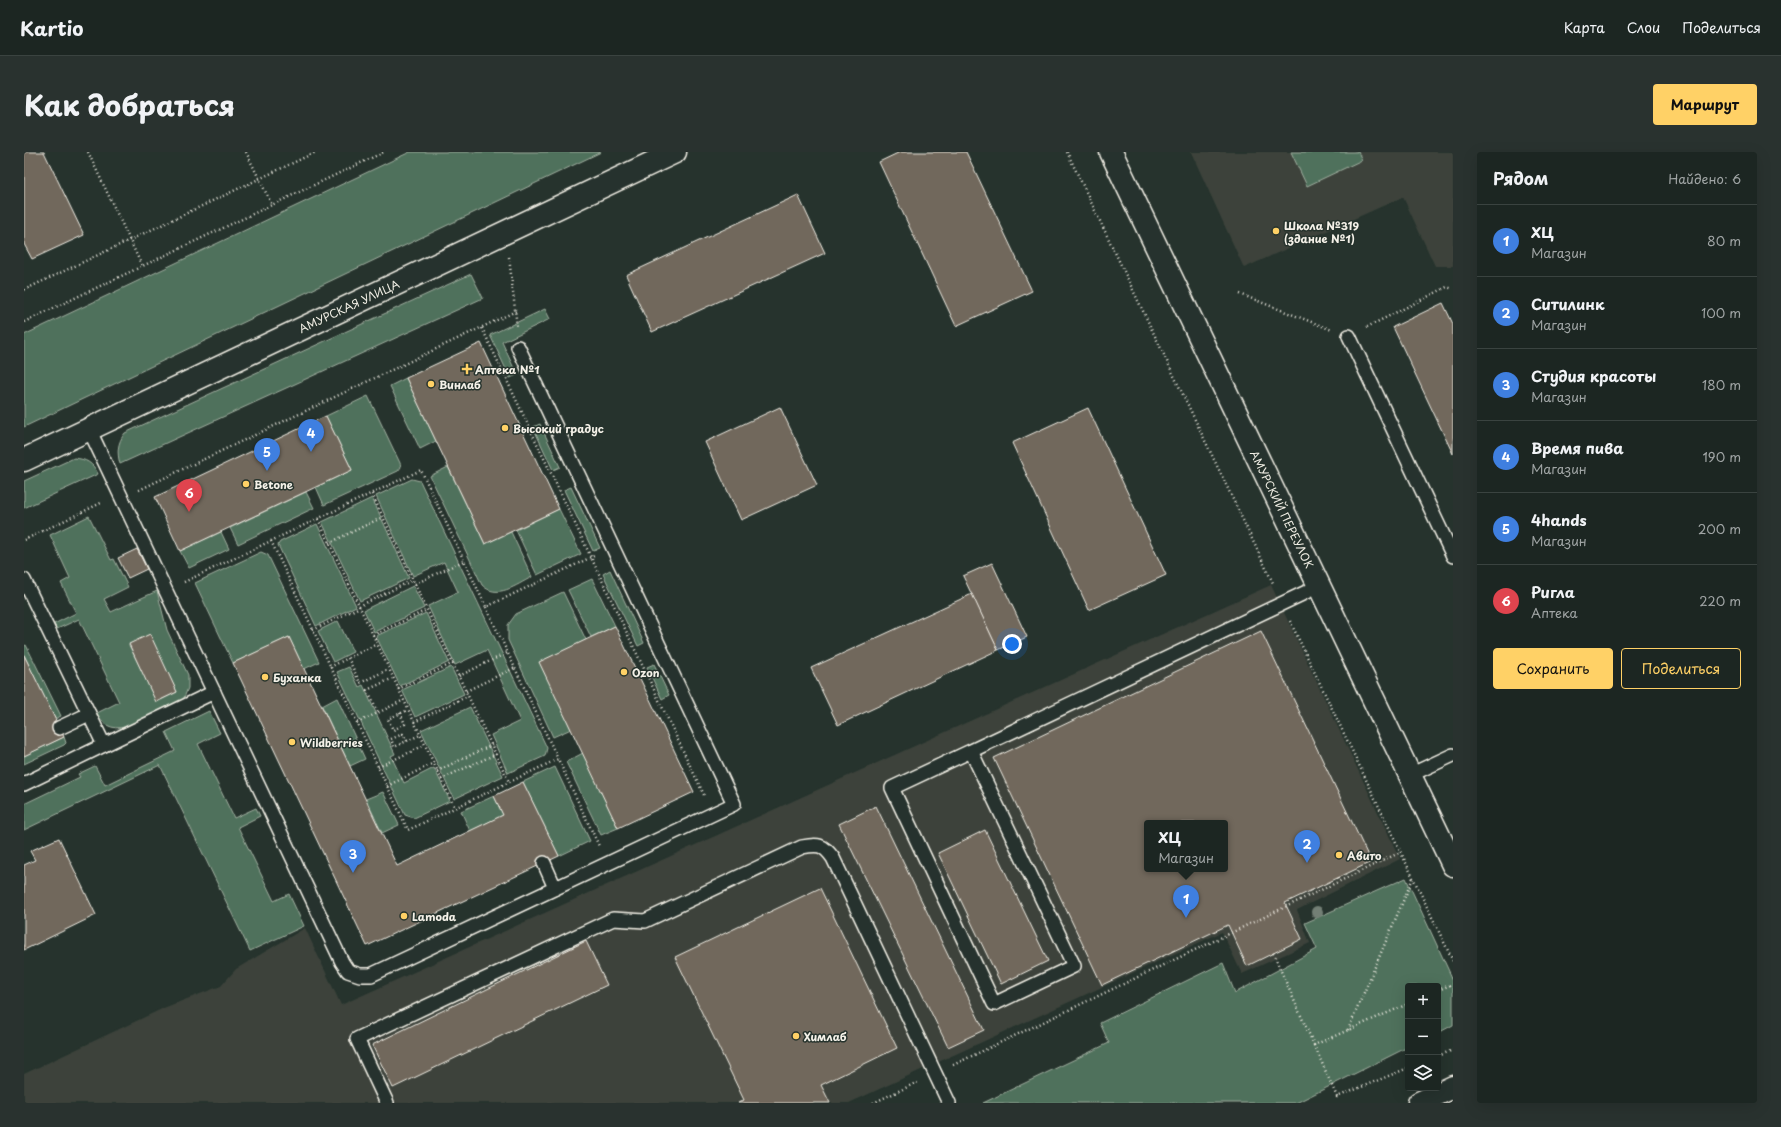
<!DOCTYPE html>
<html lang="ru">
<meta charset="utf-8">
<style>
body{margin:0;font-family:"Playpen Sans",sans-serif;background:#29322f;color:#f1f3f6}
.controls{position:absolute;right:12px;bottom:12px;display:grid;overflow:hidden;border-radius:4px;box-shadow:0 4px 16px #0002}
.controls button{width:36px;height:36px;display:grid;place-items:center;padding:0;border:0;border-bottom:1px solid #3a4340;background:#1c2622;color:#f1f3f6;font:20px sans-serif}
.you{position:absolute;left:988px;top:492px;width:14px;height:14px;margin:-10px;border:3px solid #fff;border-radius:50%;background:#1a73e8;box-shadow:0 0 0 6px #1a73e833}
.badge{display:grid;place-items:center;width:26px;height:26px;border-radius:50%;background:#ffd166;color:#fff;font-size:13px;font-weight:700}
.pin{position:absolute;translate:-50% -33px;filter:drop-shadow(0 1px 2px #0008)}
.pin::after{content:'';position:absolute;top:21px;width:14px;height:12px;background:inherit;clip-path:polygon(0 0,100% 0,50% 100%)}
.popup{position:absolute;left:1120px;top:668px;width:84px;height:52px;box-sizing:border-box;display:grid;place-content:center;border-radius:4px;background:#1c2622;filter:drop-shadow(0 1px 3px #0005);font-size:13px;white-space:nowrap;color:#a0a5a5}
.popup b{font-size:15px;color:#f1f3f6}
.popup::after{content:'';position:absolute;left:50%;top:100%;margin-left:-8px;border:8px solid transparent;border-top-color:#1c2622}
.list{margin:0;padding:0;list-style:none}
h2{display:flex;justify-content:space-between;align-items:center;height:52px;margin:0;padding:0 16px;font-size:17px}
h2 small{font-size:13px;font-weight:400;color:#a0a5a5}
.list li{display:grid;grid-template-columns:26px 1fr auto;gap:12px;align-items:center;box-sizing:border-box;height:72px;padding:0 16px;border-top:1px solid #3a4340}
.list b{display:block;font-size:15px;white-space:nowrap}
.list p{margin:0;font-size:13px;white-space:nowrap;color:#a0a5a5}
.list em{font-size:13px;font-style:normal;color:#a0a5a5}
.actions{display:flex;gap:8px;padding:12px 16px}
.actions a{flex:1;padding:9px 0;border:1px solid #ffd166;border-radius:4px;text-align:center;font-size:14px;color:#ffd166}
.actions .main{background:#ffd166;color:#111}
.icon{flex:none;width:22px;height:22px;fill:none;stroke:currentColor;stroke-width:2;stroke-linecap:round;stroke-linejoin:round}
.map{position:relative;flex:none;width:1429px;height:951px;overflow:hidden;border-radius:4px}
header{display:flex;align-items:center;gap:24px;box-sizing:border-box;height:56px;padding:0 20px;background:#1c2622;border-bottom:1px solid #3a4340}
header strong{font-size:19px}
nav{display:flex;gap:22px;margin-inline-start:auto;font-size:14px}
.intro{display:flex;align-items:center;justify-content:space-between;box-sizing:border-box;height:96px;padding:0 24px}
h1{margin:0;font-size:28px}
.button{padding:10px 18px;border-radius:4px;background:#ffd166;color:#111;font-size:14px;font-weight:700}
main{display:flex;gap:24px;padding:0 24px}
aside{flex:1;background:#1c2622;border-radius:4px;box-shadow:0 4px 16px #0002}
.map>svg:first-child{display:block}
.built{fill:#3c433b;fill-rule:evenodd}
.green{fill:#50715c;stroke:#a2b1a2;fill-rule:evenodd}
.building{fill:#71675b;stroke:#f4f1e8;fill-rule:evenodd}
.lines{fill:none;stroke-linecap:round;stroke-linejoin:round}
.service-casing{stroke:#f4f1e8;stroke-width:16}
.minor-casing{stroke:#f4f1e8;stroke-width:25}
.tertiary-casing{stroke:#f4f1e8;stroke-width:25}
.path{stroke:#f4f1e8;stroke-width:2.5;stroke-dasharray:1 3;stroke-linecap:butt}
.service{stroke:#26332d;stroke-width:13}
.minor{stroke:#26332d;stroke-width:22}
.tertiary{stroke:#26332d;stroke-width:22}
.tree{fill:#737f75}
.poi-dot{fill:#ffd166;stroke:#26332d;stroke-width:1.5}
.labels{text-anchor:middle;dominant-baseline:central;stroke-width:3;stroke-linejoin:round;paint-order:stroke}
.poi-label{font-size:11px;font-weight:bold;fill:#f4f1e8;stroke:#26332d;text-anchor:start}
.street-label{font-size:11px;fill:#f4f1e8;stroke:#26332d}
</style>
<header>
<strong>Kartio</strong>
<nav><a>Карта</a><a>Слои</a><a>Поделиться</a></nav>
</header>
<div class="intro"><h1>Как добраться</h1><a class="button">Маршрут</a></div>
<main>
<div class="map">
<svg width="1429" height="951" viewBox="0 0 1429 951">
<rect width="100%" height="100%" fill="#26332d"/>
<filter id="ink" filterUnits="userSpaceOnUse"><feTurbulence type="fractalNoise" baseFrequency=".025" numOctaves="2"/><feDisplacementMap in="SourceGraphic" scale="8" xChannelSelector="R" yChannelSelector="G"/><feConvolveMatrix kernelMatrix="1 2 1 2 8 2 1 2 1" color-interpolation-filters="sRGB"/></filter>
<g filter="url(#ink)">
<g class="built">
<polygon points="1167,0 1429,0 1429,114 1411,114 1379,45 1220,116"/>
<path d="M1247 433 1376 707 1273 758 1286 791 1218 822 1198 780 825 951H0V922L142 855 197 834 212 817 281 776 317 853ZM1123 671H1201V717H1123Z"/>
</g>
<g class="green">
<polygon points="386,0 577,0 0,275 0,183"/>
<polygon points="1267,0 1334,0 1338,8 1283,34"/>
<path d="M447 122 459 146 96 312C93 301 93 291 101 281Z"/>
<polygon points="521,157 526,167 478,190 493,223 486,226 466,183"/>
<polygon points="382,226 412,289 396,297 366,234"/>
<polygon points="344,244 376,311 377,315 374,319 300,353 292,335 328,318 302,264"/>
<polygon points="516,272 536,315 529,318 509,275"/>
<path d="M50 306C62 307 69 311 74 322L0 356V329Z"/>
<path d="M424 315 461 392 487 380 508 425C492 433 473 448 458 433L406 324Z"/>
<polygon points="388,327 396,329 523,596 521,604 484,621 467,583 496,569 463,498 431,513 404,454 434,440 420,410 389,424 352,344"/>
<polygon points="547,335 576,396 569,399 540,338"/>
<polygon points="282,340 290,356 214,392 206,376"/>
<polygon points="348,346 385,426 336,449 298,370"/>
<polygon points="535,357 557,402 513,423 492,378"/>
<path d="M65 364 87 408 90 407 104 435 80 447 87 460 133 439 143 478 164 523V536L159 548 101 575C87 578 79 573 73 561L95 550 55 467 33 477 30 472 52 461 37 431 46 426 26 383ZM125 483 153 540 133 550 105 493Z"/>
<polygon points="293,372 332,454 292,474 254,393 256,390"/>
<polygon points="197,380 205,397 165,416 156,399"/>
<polygon points="237,400 244,403 295,510 280,517 265,485 209,511 171,431"/>
<polygon points="586,418 620,491 614,494 579,422"/>
<polygon points="568,427 591,474 567,485 544,438"/>
<polygon points="389,434 400,456 350,480 340,458"/>
<polygon points="539,440 562,488 516,510 547,577 529,585 484,488 484,473 492,462"/>
<polygon points="402,461 425,510 376,534 352,484"/>
<polygon points="314,469 329,500 309,510 294,479"/>
<polygon points="2,493 37,564 31,567 0,503 0,494"/>
<polygon points="630,512 645,543 638,547 623,515"/>
<polygon points="325,515 335,535 339,533 371,602 367,604 380,631 410,616 426,649 390,666 381,663 313,520"/>
<polygon points="427,515 440,542 391,565 378,538"/>
<polygon points="313,546 341,607 326,614 298,554"/>
<polygon points="446,555 479,624 430,647 397,578"/>
<polygon points="185,559 196,581 174,592 210,666 232,656 236,664 214,675 250,749 265,742 280,774 226,799 136,613 0,678 0,652 56,625 54,622 71,614 81,633 151,599 142,580"/>
<polygon points="40,585 42,591 40,593 0,612 0,604"/>
<polygon points="559,601 594,676 577,683 542,610"/>
<polygon points="531,615 566,689 535,704 499,630"/>
<polygon points="359,640 375,673 358,681 342,647"/>
<polygon points="470,644 479,663 446,679 437,659"/>
<polygon points="1382,726 1429,828 1429,873 1414,881 1414,834 1384,834 1384,895 1272,951 959,951 1085,891 1076,871 1199,811 1211,841 1293,797 1281,771"/>
</g>
<g class="building">
<polygon points="0,0 20,0 60,83 8,107 0,92"/>
<polygon points="876,0 942,0 1008,139 932,174 855,10"/>
<polygon points="774,43 801,101 628,180 602,123"/>
<polygon points="1419,151 1429,172 1429,302 1369,175"/>
<polygon points="457,191 535,357 461,392 382,226"/>
<polygon points="756,255 793,333 717,368 681,290"/>
<polygon points="1064,256 1142,423 1065,458 988,291"/>
<polygon points="302,264 328,318 156,399 131,345"/>
<polygon points="113,397 123,417 104,426 94,406"/>
<polygon points="968,411 1003,485 974,498 939,424"/>
<polygon points="948,442 974,498 814,573 787,516"/>
<polygon points="591,474 670,640 594,676 515,510"/>
<path d="M1237 479 1347 710 1261 751 1278 787 1223 814 1204 773 1078 833 970 606ZM1123 671H1201V717H1123Z"/>
<polygon points="126,482 153,540 132,550 105,492"/>
<polygon points="265,485 373,714 479,663 470,644 499,630 535,704 343,794 209,511"/>
<polygon points="0,503 40,585 0,604"/>
<polygon points="852,654 960,878 924,895 815,672"/>
<polygon points="961,678 1024,809 977,832 914,701"/>
<polygon points="35,686 72,763 0,798 0,713 11,708 6,699"/>
<polygon points="796,736 873,896 797,933 806,951 714,951 720,948 651,805"/>
<polygon points="562,789 583,833 369,936 348,893"/>
</g>
<g class="lines">
<defs>
<g id="service">
<polyline points="1325,184 1429,404"/>
<polyline points="65,277 318,810 324,819 336,823 347,823 710,652 494,195"/>
<polyline points="0,428 80,593 0,632"/>
<polyline points="35,576 65,562"/>
<polyline points="80,593 190,540"/>
<polyline points="947,599 868,636 970,852 1050,814 947,599 1295,434"/>
<polyline points="1386,623 1429,603"/>
<polyline points="520,711 531,736"/>
<path d="M363 951 333 887 589 767 621 769 778 695C794 692 799 692 809 706L925 951"/>
</g>
<polyline id="minor" points="1087,0 1429,713"/>
<g id="tertiary">
<polyline points="0,308 651,0"/>
<polyline points="1395,951 1429,935"/>
</g>
</defs>
<use href="#service" class="service-casing"/>
<use href="#minor" class="minor-casing"/>
<use href="#tertiary" class="tertiary-casing"/>
<g class="path">
<polyline points="64,0 118,114"/>
<polyline points="222,0 248,53"/>
<polyline points="1043,0 1250,433"/>
<polyline points="485,105 493,175"/>
<polyline points="0,138 292,0"/>
<polyline points="1216,142 1308,178"/>
<polyline points="0,170 360,0"/>
<polyline points="1343,175 1423,135 1429,137"/>
<polyline points="458,176 681,645"/>
<polyline points="115,338 492,159"/>
<polyline points="348,342 485,630"/>
<polyline points="294,367 431,656"/>
<polyline points="0,388 79,350"/>
<polyline points="247,389 384,678 534,607 575,694"/>
<polyline points="305,391 359,365"/>
<polyline points="160,430 397,318 462,455 572,403"/>
<polyline points="391,432 439,409"/>
<polyline points="335,454 389,428"/>
<polyline points="462,455 534,607"/>
<polyline points="1266,469 1429,809"/>
<polyline points="289,478 336,455"/>
<polyline points="349,483 403,458"/>
<polyline points="324,506 336,531 365,517"/>
<polyline points="306,515 353,492"/>
<polyline points="435,524 483,501"/>
<polyline points="374,537 429,511"/>
<polyline points="442,539 490,516"/>
<polyline points="354,560 343,538 367,527"/>
<polyline points="376,561 381,572 369,578 364,567 384,558"/>
<polyline points="390,570 444,544"/>
<polyline points="333,571 380,548"/>
<polyline points="383,589 379,582 367,587 370,595 396,583"/>
<polyline points="354,615 401,593"/>
<polyline points="413,619 468,593"/>
<polyline points="417,627 472,602"/>
<polyline points="363,634 410,611"/>
<polyline points="1249,801 1290,893 1384,852"/>
<polyline points="1414,838 1429,832"/>
<polyline points="1324,878 1389,726"/>
<polyline points="1290,893 1313,945 1384,916"/>
<polyline points="1414,904 1429,898"/>
<polyline points="929,913 1377,700"/>
<polyline points="849,951 894,930"/>
</g>
<use href="#service" class="service"/>
<use href="#minor" class="minor"/>
<use href="#tertiary" class="tertiary"/>
</g>
<circle class="tree" cx="1293" cy="760" r="6"/>
</g>
<g class="poi-dot">
<circle cx="1252" cy="79" r="4"/>
<path d="M441 211h4v4h4v4h-4v4h-4v-4h-4v-4h4z"/>
<circle cx="407" cy="232" r="4"/>
<circle cx="481" cy="276" r="4"/>
<circle cx="222" cy="332" r="4"/>
<circle cx="600" cy="520" r="4"/>
<circle cx="241" cy="525" r="4"/>
<circle cx="268" cy="590" r="4"/>
<circle cx="1315" cy="703" r="4"/>
<circle cx="380" cy="764" r="4"/>
<circle cx="772" cy="884" r="4"/>
</g>
<g class="labels">
<g class="poi-label">
<text x="1260" y="73">Школа №319<tspan x="1260" dy="13">(здание №1)</tspan></text>
<text x="451" y="217">Аптека №1</text>
<text x="415" y="232">Винлаб</text>
<text x="489" y="276">Высокий градус</text>
<text x="230" y="332">Betone</text>
<text x="608" y="520">Ozon</text>
<text x="249" y="525">Буханка</text>
<text x="276" y="590">Wildberries</text>
<text x="1323" y="703">Авито</text>
<text x="388" y="764">Lamoda</text>
<text x="780" y="884">Химлаб</text>
</g>
<g class="street-label">
<text transform="translate(325 154) rotate(-25)">АМУРСКАЯ УЛИЦА</text>
<text transform="translate(1258 357) rotate(64)">АМУРСКИЙ ПЕРЕУЛОК</text>
</g>
</g>
</svg>
<div class="controls">
<button>+</button>
<button>−</button>
<button><svg class="icon" aria-label="layers" viewBox="0 0 24 24"><path d="M12 4l9 5-9 5-9-5zM3 14l9 5 9-5"/></svg></button>
</div>
<div class="you"></div>
<div class="pin badge" style="left:1162px;top:766px;background:#3f7fe0">1</div>
<div class="popup"><b>ХЦ</b>Магазин</div>
<div class="pin badge" style="left:1283px;top:711px;background:#3f7fe0">2</div>
<div class="pin badge" style="left:329px;top:721px;background:#3f7fe0">3</div>
<div class="pin badge" style="left:287px;top:300px;background:#3f7fe0">4</div>
<div class="pin badge" style="left:243px;top:319px;background:#3f7fe0">5</div>
<div class="pin badge" style="left:165px;top:360px;background:#e0444e">6</div>
</div>
<aside>
<h2>Рядом<small>Найдено: 6</small></h2>
<ul class="list">
<li><span class="badge" style="background:#3f7fe0">1</span><div><b>ХЦ</b><p>Магазин</p></div><em>80 m</em></li>
<li><span class="badge" style="background:#3f7fe0">2</span><div><b>Ситилинк</b><p>Магазин</p></div><em>100 m</em></li>
<li><span class="badge" style="background:#3f7fe0">3</span><div><b>Студия красоты</b><p>Магазин</p></div><em>180 m</em></li>
<li><span class="badge" style="background:#3f7fe0">4</span><div><b>Время пива</b><p>Магазин</p></div><em>190 m</em></li>
<li><span class="badge" style="background:#3f7fe0">5</span><div><b>4hands</b><p>Магазин</p></div><em>200 m</em></li>
<li><span class="badge" style="background:#e0444e">6</span><div><b>Ригла</b><p>Аптека</p></div><em>220 m</em></li>
</ul>
<div class="actions"><a class="main">Сохранить</a><a>Поделиться</a></div>
</aside>
</main>
